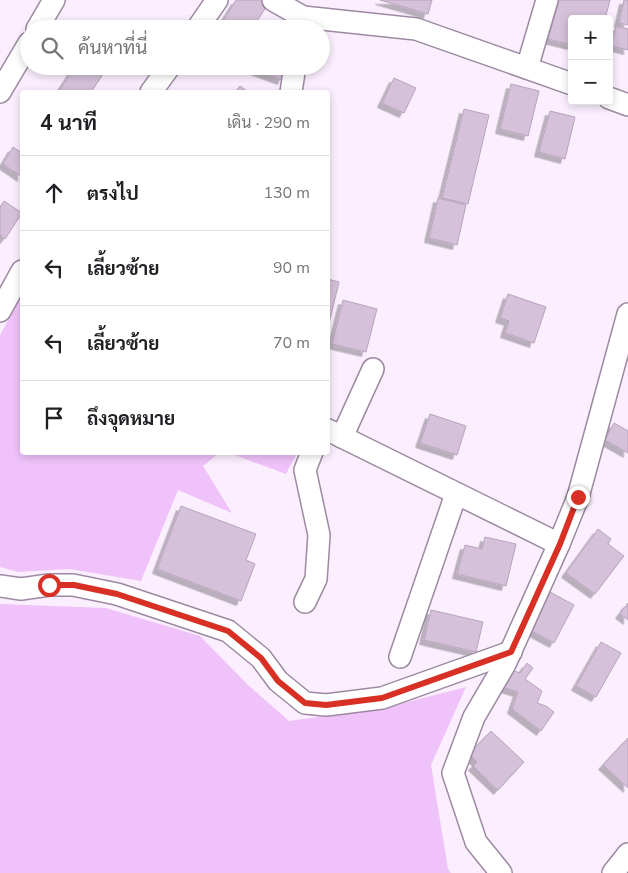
<!DOCTYPE html>
<html lang="th">
<meta charset="utf-8">
<style>
body{margin:0;font-family:"Nunito Sans",Sarabun,sans-serif;background:#f2f2f2;color:#202124}
.controls{position:absolute;right:15px;top:15px;display:grid;overflow:hidden;border-radius:5px;box-shadow:0 2px 8px #0003}
.controls button{width:45px;height:45px;display:grid;place-items:center;padding:0;border:0;border-bottom:1px solid #e0e0e0;background:#fff;color:#202124;font:25px sans-serif}
.stop{position:absolute;width:15px;height:15px;margin:-11px;border:4px solid #d93025;border-radius:50%;background:#fff}
.stop.end{background:#d93025;border-color:#fff;box-shadow:0 1px 5px #0008}
.list{margin:0;padding:0;list-style:none}
h2{display:flex;justify-content:space-between;align-items:center;height:65px;margin:0;padding:0 20px;font-size:21px}
h2 small{font-size:16px;font-weight:400;color:#757577}
.list li{display:grid;grid-template-columns:32px 1fr auto;gap:15px;align-items:center;box-sizing:border-box;height:75px;padding:0 20px;border-top:1px solid #e0e0e0}
.list b{display:block;font-size:19px;white-space:nowrap}
.list em{font-size:16px;font-style:normal;color:#757577}
.icon{flex:none;width:28px;height:28px;fill:none;stroke:currentColor;stroke-width:2;stroke-linecap:round;stroke-linejoin:round}
.map{position:relative;flex:none;width:628px;height:873px;overflow:hidden}
.search{position:absolute;background:#fff;box-shadow:0 2px 8px #0003;left:20px;top:20px;width:310px;height:55px;display:flex;align-items:center;gap:12px;box-sizing:border-box;padding:0 18px;border-radius:28px;color:#757577;font-size:19px}
.panel{position:absolute;background:#fff;box-shadow:0 2px 8px #0003;left:20px;top:90px;width:310px;height:365px;border-radius:5px}
.map>svg:first-child{display:block}
.green{fill:#efc2fa}
.building{fill:#d5c1da;stroke:#b7a3bc;filter:url(#shadow)}
.lines{fill:none;stroke-linecap:round;stroke-linejoin:round}
.minor-casing{stroke:#9d89a2;stroke-width:24}
.minor{stroke:#fff;stroke-width:21}
.route{stroke:#d93025;stroke-width:6}
</style>
<div class="map">
<svg width="628" height="873" viewBox="0 0 628 873">
<defs>
<filter id="shadow"><feDropShadow dx="-4.5" dy="4.5" stdDeviation="0" flood-color="#0004"/></filter>
</defs>
<rect width="100%" height="100%" fill="#fbeefe"/>
<g class="green">
<polygon points="22,295 22,452 219,453 203,466 232,513 178,490 141,581 70,569 18,572 0,567 0,335"/>
<polygon points="229,453 297,453 286,474"/>
<polygon points="0,604 106,608 200,636 247,684 289,721 388,707 466,687 431,765 448,869 451,873 0,873"/>
</g>
<g class="building">
<polygon points="236,0 261,0 268,4 252,29 218,29"/>
<polygon points="380,0 432,0 428,14"/>
<polygon points="559,0 610,0 605,19 572,19 572,45 548,39"/>
<polygon points="624,0 628,0 628,25 619,23"/>
<polygon points="616,26 628,29 628,50 609,45 609,37 613,38"/>
<polygon points="75,66 87,66 102,76 91,92 61,92 59,91"/>
<polygon points="244,66 287,66 282,80"/>
<polygon points="394,78 416,88 404,113 382,103"/>
<polygon points="511,84 539,91 528,136 500,129"/>
<polygon points="240,86 248,92 235,92"/>
<polygon points="464,109 489,115 468,204 442,198"/>
<polygon points="550,111 575,117 565,159 539,152"/>
<polygon points="13,147 22,153 22,177 3,164"/>
<polygon points="438,198 466,205 457,245 429,238"/>
<polygon points="4,201 22,213 5,239 0,235 0,207"/>
<polygon points="328,279 339,282 328,327"/>
<polygon points="508,294 546,307 534,343 505,333 509,321 500,318"/>
<polygon points="343,300 377,309 366,352 332,344"/>
<polygon points="430,414 466,426 457,455 420,443"/>
<polygon points="614,423 628,431 628,453 605,440"/>
<polygon points="181,506 256,534 246,560 255,564 241,601 157,569"/>
<polygon points="598,529 611,539 608,544 624,556 595,594 566,573"/>
<polygon points="485,537 516,544 506,586 457,574 465,545 482,549"/>
<polygon points="550,592 574,605 554,643 530,630"/>
<polygon points="628,603 628,620 620,614"/>
<polygon points="431,610 483,622 476,652 424,640"/>
<polygon points="601,642 621,653 596,697 576,686"/>
<polygon points="527,663 533,668 525,679 542,691 537,703 546,706 554,712 541,731 512,709 518,692 502,687 511,670 520,673"/>
<polygon points="491,731 524,762 498,790 473,766 477,762 469,754"/>
<polygon points="628,738 628,788 603,765"/>
</g>
<g class="lines">
<defs>
<g id="minor">
<polyline points="273,0 303,17 301,29"/>
<polyline points="303,17 416,29 572,84"/>
<polyline points="37,29 54,0"/>
<polyline points="197,29 217,0"/>
<polyline points="527,68 547,0"/>
<polyline points="0,92 29,43"/>
<polyline points="151,92 170,66"/>
<polyline points="291,92 295,66"/>
<polyline points="609,98 628,105"/>
<polyline points="0,311 22,271"/>
<polyline points="328,430 559,544"/>
<polyline points="342,437 373,369"/>
<polyline points="0,586 21,589 49,585 73,585 117,594 228,631 261,658 278,681 305,703 326,705 382,698 511,652"/>
<polyline points="305,602 316,579 319,535 305,470 312,452"/>
<polyline points="400,657 456,494"/>
<polyline points="501,873 476,842 453,773 474,717 505,664 559,544 578,497 628,314"/>
<polyline points="613,873 628,854"/>
</g>
</defs>
<use href="#minor" class="minor-casing"/>
<use href="#minor" class="minor"/>
</g>
<g class="lines">
<polyline class="route" points="49,585 74,585 117,594 228,631 261,658 278,681 305,703 326,705 382,698 511,652 560,544 578,497"/>
</g>
</svg>
<div class="controls">
<button>+</button>
<button>−</button>
</div>
<div class="stop" style="left:49px;top:585px"></div>
<div class="stop end" style="left:578px;top:497px"></div>
<div class="search"><svg class="icon" aria-label="search" viewBox="0 0 24 24"><circle cx="10" cy="10" r="6"/><path d="M15 15l6 6"/></svg>ค้นหาที่นี่</div>
<section class="panel">
<h2>4 นาที<small>เดิน · 290 m</small></h2>
<ul class="list">
<li><svg class="icon" aria-label="ahead" viewBox="0 0 24 24"><path d="M12 20V5M6 11l6-6 6 6"/></svg><div><b>ตรงไป</b></div><em>130 m</em></li>
<li><svg class="icon" aria-label="left" viewBox="0 0 24 24"><path d="M17 20v-9H6M10 6l-5 5 5 5"/></svg><div><b>เลี้ยวซ้าย</b></div><em>90 m</em></li>
<li><svg class="icon" aria-label="left" viewBox="0 0 24 24"><path d="M17 20v-9H6M10 6l-5 5 5 5"/></svg><div><b>เลี้ยวซ้าย</b></div><em>70 m</em></li>
<li><svg class="icon" aria-label="arrive" viewBox="0 0 24 24"><path d="M6 21V4h12l-3 4 3 4H6"/></svg><div><b>ถึงจุดหมาย</b></div></li>
</ul>
</section>
</div>
